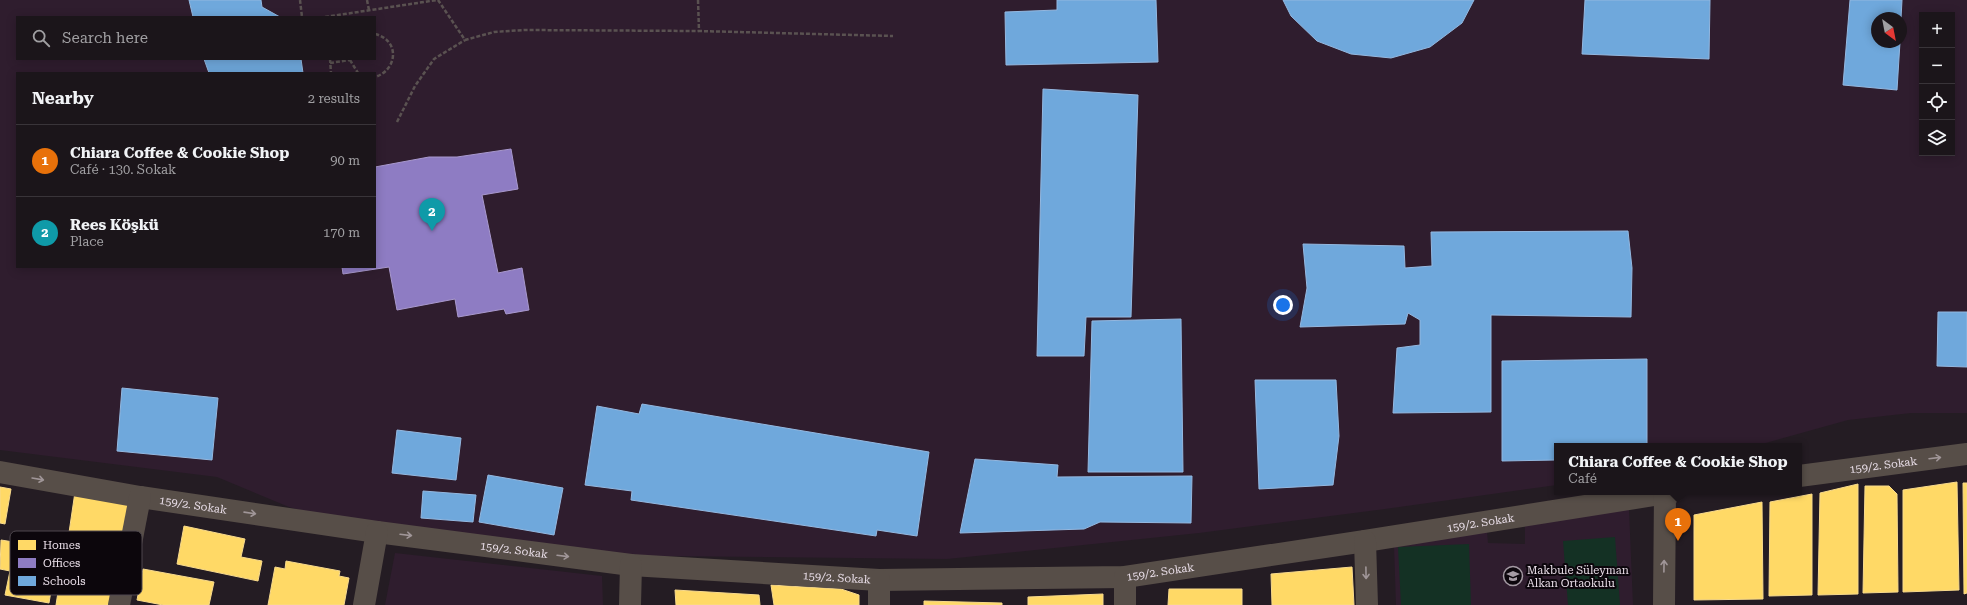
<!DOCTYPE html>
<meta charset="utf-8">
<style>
body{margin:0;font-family:"Roboto Serif",serif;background:#241e23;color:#f1f3f6}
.controls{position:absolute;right:12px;top:12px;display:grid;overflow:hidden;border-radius:0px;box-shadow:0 2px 10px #0003}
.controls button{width:36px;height:36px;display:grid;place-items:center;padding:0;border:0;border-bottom:1px solid #393439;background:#1b151a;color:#f1f3f6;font:20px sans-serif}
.compass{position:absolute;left:1871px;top:12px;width:36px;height:36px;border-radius:50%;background:#1b151a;box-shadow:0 2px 10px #0003;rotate:148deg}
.you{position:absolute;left:1283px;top:305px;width:14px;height:14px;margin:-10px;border:3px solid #fff;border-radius:50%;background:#1a73e8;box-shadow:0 0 0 6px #1a73e833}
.badge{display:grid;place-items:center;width:26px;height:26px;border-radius:50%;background:#a49aa3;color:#fff;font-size:13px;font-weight:700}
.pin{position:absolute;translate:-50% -33px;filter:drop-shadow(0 1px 2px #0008)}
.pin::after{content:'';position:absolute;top:21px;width:14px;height:12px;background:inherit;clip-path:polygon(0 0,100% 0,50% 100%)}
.popup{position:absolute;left:1554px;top:443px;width:248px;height:52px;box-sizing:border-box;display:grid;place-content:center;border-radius:0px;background:#1b151a;filter:drop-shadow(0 1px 3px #0005);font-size:13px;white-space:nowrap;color:#a09fa2}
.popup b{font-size:15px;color:#f1f3f6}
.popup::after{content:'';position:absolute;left:50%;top:100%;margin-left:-8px;border:8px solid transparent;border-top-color:#1b151a}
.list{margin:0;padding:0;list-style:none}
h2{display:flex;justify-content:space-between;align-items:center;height:52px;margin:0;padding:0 16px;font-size:17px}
h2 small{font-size:13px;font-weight:400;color:#a09fa2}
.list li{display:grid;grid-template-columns:26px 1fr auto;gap:12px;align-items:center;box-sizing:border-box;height:72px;padding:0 16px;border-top:1px solid #393439}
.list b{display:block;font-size:15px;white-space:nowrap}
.list p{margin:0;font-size:13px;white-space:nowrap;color:#a09fa2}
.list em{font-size:13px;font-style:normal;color:#a09fa2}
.icon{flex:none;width:22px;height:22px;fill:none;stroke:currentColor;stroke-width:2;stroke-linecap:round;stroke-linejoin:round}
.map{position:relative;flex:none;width:1967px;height:605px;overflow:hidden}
.search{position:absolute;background:#1b151a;box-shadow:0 2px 10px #0003;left:16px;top:16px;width:360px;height:44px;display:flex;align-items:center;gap:10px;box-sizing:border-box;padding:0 14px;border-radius:0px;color:#a09fa2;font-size:15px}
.panel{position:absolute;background:#1b151a;box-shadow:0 2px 10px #0003;left:16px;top:72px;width:360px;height:196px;border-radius:0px}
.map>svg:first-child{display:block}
.built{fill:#2f1d2e;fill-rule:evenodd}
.green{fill:#143124}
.homes{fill:#ffd966;stroke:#f8da8d}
.offices{fill:#8e7cc3;stroke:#a999ce}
.schools{fill:#6fa8dc;stroke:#94b8e0}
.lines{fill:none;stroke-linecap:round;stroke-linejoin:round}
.path{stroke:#5a5251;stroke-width:2.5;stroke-dasharray:4 2;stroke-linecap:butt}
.minor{stroke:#574e48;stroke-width:22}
.oneway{stroke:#a09698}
.labels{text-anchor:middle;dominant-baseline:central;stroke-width:4;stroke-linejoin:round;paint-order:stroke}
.street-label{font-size:11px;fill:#e9dee8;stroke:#0c060c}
.poi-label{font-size:11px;fill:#e9dee8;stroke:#0c060c;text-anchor:start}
.key{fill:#0c060c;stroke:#4e474e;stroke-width:1}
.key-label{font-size:11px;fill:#e9dee8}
</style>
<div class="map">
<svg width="1967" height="605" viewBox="0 0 1967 605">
<rect width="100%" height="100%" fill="#241c23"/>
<g class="built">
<path d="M0 0H1967V413H1911L1848 420 1755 446H1557V485L1385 509 1199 533 947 559 562 555 327 518 289 507 217 477 0 450ZM1922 15H1952V153H1922ZM17 17H375V59H17ZM1877 18H1901V42H1877ZM17 73H375V267H17Z"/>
<polygon points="1629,509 1633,605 1396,605 1394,546 1487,532 1488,543 1525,544 1525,526"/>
<polygon points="395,553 602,576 603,605 385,605"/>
</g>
<g class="green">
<polygon points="1615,537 1620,605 1568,605 1563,541"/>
<polygon points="1469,544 1471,605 1401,605 1398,547"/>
</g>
<g class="homes">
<polygon points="1957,482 1959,590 1903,592 1903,490"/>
<polygon points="1963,483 1967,483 1967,593 1964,594"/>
<polygon points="1858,484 1858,594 1818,595 1820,493"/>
<polygon points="1865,486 1889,486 1897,494 1898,592 1863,593"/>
<polygon points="0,487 11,489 5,524 0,523"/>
<polygon points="75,492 132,501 122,562 66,553"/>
<polygon points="1812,494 1812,595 1769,596 1770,502"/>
<polygon points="1762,502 1763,599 1694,600 1694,515"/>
<polygon points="184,526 245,539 241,557 262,561 258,581 177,564"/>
<polygon points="1,540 58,549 49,603 5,595 10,571 0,569"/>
<polygon points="63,560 116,569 110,605 56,605"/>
<polygon points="286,561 340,571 339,576 349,578 344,605 268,605 275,567 285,569"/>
<polygon points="1352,567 1354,605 1272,605 1271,574"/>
<polygon points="143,569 214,582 209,605 163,605 137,600"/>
<polygon points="771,585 841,589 859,595 859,605 774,605"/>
<polygon points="1169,589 1242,589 1242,605 1168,605"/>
<polygon points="675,590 759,595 760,605 676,605"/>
<polygon points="1103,594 1103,605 1028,605 1028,597"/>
<polygon points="924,601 1002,603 1002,605 924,605"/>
</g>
<polygon class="offices" points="511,149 518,189 482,195 498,273 522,268 529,310 506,314 504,309 458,317 455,299 397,310 389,267 343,274 342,267 375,267 375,167 429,157 457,157"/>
<g class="schools">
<polygon points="189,0 261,0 262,7 280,17 193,17"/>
<polygon points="1057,0 1156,0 1158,62 1006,65 1005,12 1057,10"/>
<polygon points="1283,0 1474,0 1462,23 1430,47 1391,58 1351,54 1317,41 1291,16"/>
<polygon points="1585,0 1710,0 1709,59 1582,54"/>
<polygon points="1850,0 1902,0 1901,19 1877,18 1877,42 1900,42 1897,90 1843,85"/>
<polygon points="204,59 301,59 303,73 209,73"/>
<polygon points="1043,89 1138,95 1131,317 1086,317 1084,356 1037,356"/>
<polygon points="1628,231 1632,268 1631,317 1491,315 1491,412 1393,413 1397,348 1420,345 1420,320 1408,313 1405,324 1300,327 1307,288 1303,244 1404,246 1405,268 1432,266 1431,232"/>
<polygon points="1938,312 1967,312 1967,367 1937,366"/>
<polygon points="1181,319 1183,472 1088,472 1092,321"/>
<polygon points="1647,359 1647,446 1557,446 1557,460 1502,461 1502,361"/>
<polygon points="1255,380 1336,380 1339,436 1333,485 1259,489"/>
<polygon points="122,388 218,398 212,460 117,451"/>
<polygon points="642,404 929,452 917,536 877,530 876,536 631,500 632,491 585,485 597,406 639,414"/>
<polygon points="397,430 461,438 456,480 392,473"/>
<polygon points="975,459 1058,465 1057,477 1192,476 1191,523 1100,522 1084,529 960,533"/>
<polygon points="488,475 563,488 554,535 479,522"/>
<polygon points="423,491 476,495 473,522 421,518"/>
</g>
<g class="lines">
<g class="path">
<polyline points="300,0 302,17"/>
<polyline points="367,0 369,10"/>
<polyline points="438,0 465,40 494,32 524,30 699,31"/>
<polyline points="698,0 699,31 893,36"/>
<polyline points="325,17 437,0"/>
<path d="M375 34C400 40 398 70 375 77"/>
<polyline points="330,59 331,73"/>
<polyline points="350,60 358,73"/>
<polyline points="330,63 350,60"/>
<polyline points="397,122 415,86 434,59 465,40"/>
</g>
<g class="minor">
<path id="s1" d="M0 472 140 497 377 532 631 565 879 580 1125 577 1365 541 1673 492"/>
<path id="s2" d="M1799 476 1967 454"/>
<polyline points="1365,541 1367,605"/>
<polyline points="1125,577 1125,605"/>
<polyline points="879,580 879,605"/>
<polyline points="119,605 140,497"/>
<polyline points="364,605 377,532"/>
<polyline points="630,605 631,565"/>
<polyline points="1664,605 1665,493"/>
</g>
</g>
<defs><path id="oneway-shaft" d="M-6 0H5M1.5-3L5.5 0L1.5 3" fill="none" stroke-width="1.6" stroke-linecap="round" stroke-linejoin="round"/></defs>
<g class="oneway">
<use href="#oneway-shaft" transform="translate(1935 458) rotate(-7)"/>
<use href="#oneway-shaft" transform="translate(38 479) rotate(10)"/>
<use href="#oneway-shaft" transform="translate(250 513) rotate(8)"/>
<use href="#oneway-shaft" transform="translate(406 535) rotate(7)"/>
<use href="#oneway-shaft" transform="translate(563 556) rotate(7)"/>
<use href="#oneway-shaft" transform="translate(1664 566) rotate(-89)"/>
<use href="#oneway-shaft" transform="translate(1366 573) rotate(89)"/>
</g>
<defs>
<symbol id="school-ring" viewBox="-11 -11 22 22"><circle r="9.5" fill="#0c060c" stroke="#a49aa3" stroke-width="1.5"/><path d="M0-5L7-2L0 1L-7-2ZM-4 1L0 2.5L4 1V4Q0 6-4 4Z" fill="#a49aa3"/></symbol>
</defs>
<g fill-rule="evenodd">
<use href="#school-ring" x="1502" y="565" width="22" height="22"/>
</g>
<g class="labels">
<g class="street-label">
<text stroke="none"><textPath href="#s2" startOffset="85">159/2. Sokak</textPath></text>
<text stroke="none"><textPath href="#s1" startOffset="196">159/2. Sokak</textPath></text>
<text stroke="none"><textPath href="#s1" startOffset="1492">159/2. Sokak</textPath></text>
<text stroke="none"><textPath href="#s1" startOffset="520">159/2. Sokak</textPath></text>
<text stroke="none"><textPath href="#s1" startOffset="1168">159/2. Sokak</textPath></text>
<text stroke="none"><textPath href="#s1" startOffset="844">159/2. Sokak</textPath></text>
</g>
<g class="poi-label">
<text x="1527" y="570">Makbule Süleyman<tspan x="1527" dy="13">Alkan Ortaokulu</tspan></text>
</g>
</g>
<rect x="10" y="531" width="132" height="64" rx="6" class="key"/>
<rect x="18" y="540" width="18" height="10" fill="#ffd966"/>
<rect x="18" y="558" width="18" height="10" fill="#8e7cc3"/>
<rect x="18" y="576" width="18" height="10" fill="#6fa8dc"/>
<g class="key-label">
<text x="43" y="549">Homes</text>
<text x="43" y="567">Offices</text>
<text x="43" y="585">Schools</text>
</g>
</svg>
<div class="controls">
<button>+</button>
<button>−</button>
<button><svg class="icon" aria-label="locate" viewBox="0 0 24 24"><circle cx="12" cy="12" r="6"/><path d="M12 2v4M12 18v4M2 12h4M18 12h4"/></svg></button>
<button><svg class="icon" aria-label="layers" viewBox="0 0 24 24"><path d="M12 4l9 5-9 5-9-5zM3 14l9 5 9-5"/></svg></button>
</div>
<svg class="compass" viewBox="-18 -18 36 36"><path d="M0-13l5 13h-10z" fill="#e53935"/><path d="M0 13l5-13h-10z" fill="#a09fa2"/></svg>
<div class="you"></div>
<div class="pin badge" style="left:1678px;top:541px;background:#e8710a">1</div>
<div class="popup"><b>Chiara Coffee &amp; Cookie Shop</b>Café</div>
<div class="pin badge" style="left:432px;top:231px;background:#0f9aa8">2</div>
<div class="search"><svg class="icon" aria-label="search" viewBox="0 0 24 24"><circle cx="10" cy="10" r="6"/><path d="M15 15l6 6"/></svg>Search here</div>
<section class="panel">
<h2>Nearby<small>2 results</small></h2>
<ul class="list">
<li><span class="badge" style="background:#e8710a">1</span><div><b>Chiara Coffee &amp; Cookie Shop</b><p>Café · 130. Sokak</p></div><em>90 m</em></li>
<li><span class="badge" style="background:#0f9aa8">2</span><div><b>Rees Köşkü</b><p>Place</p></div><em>170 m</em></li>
</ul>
</section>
</div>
